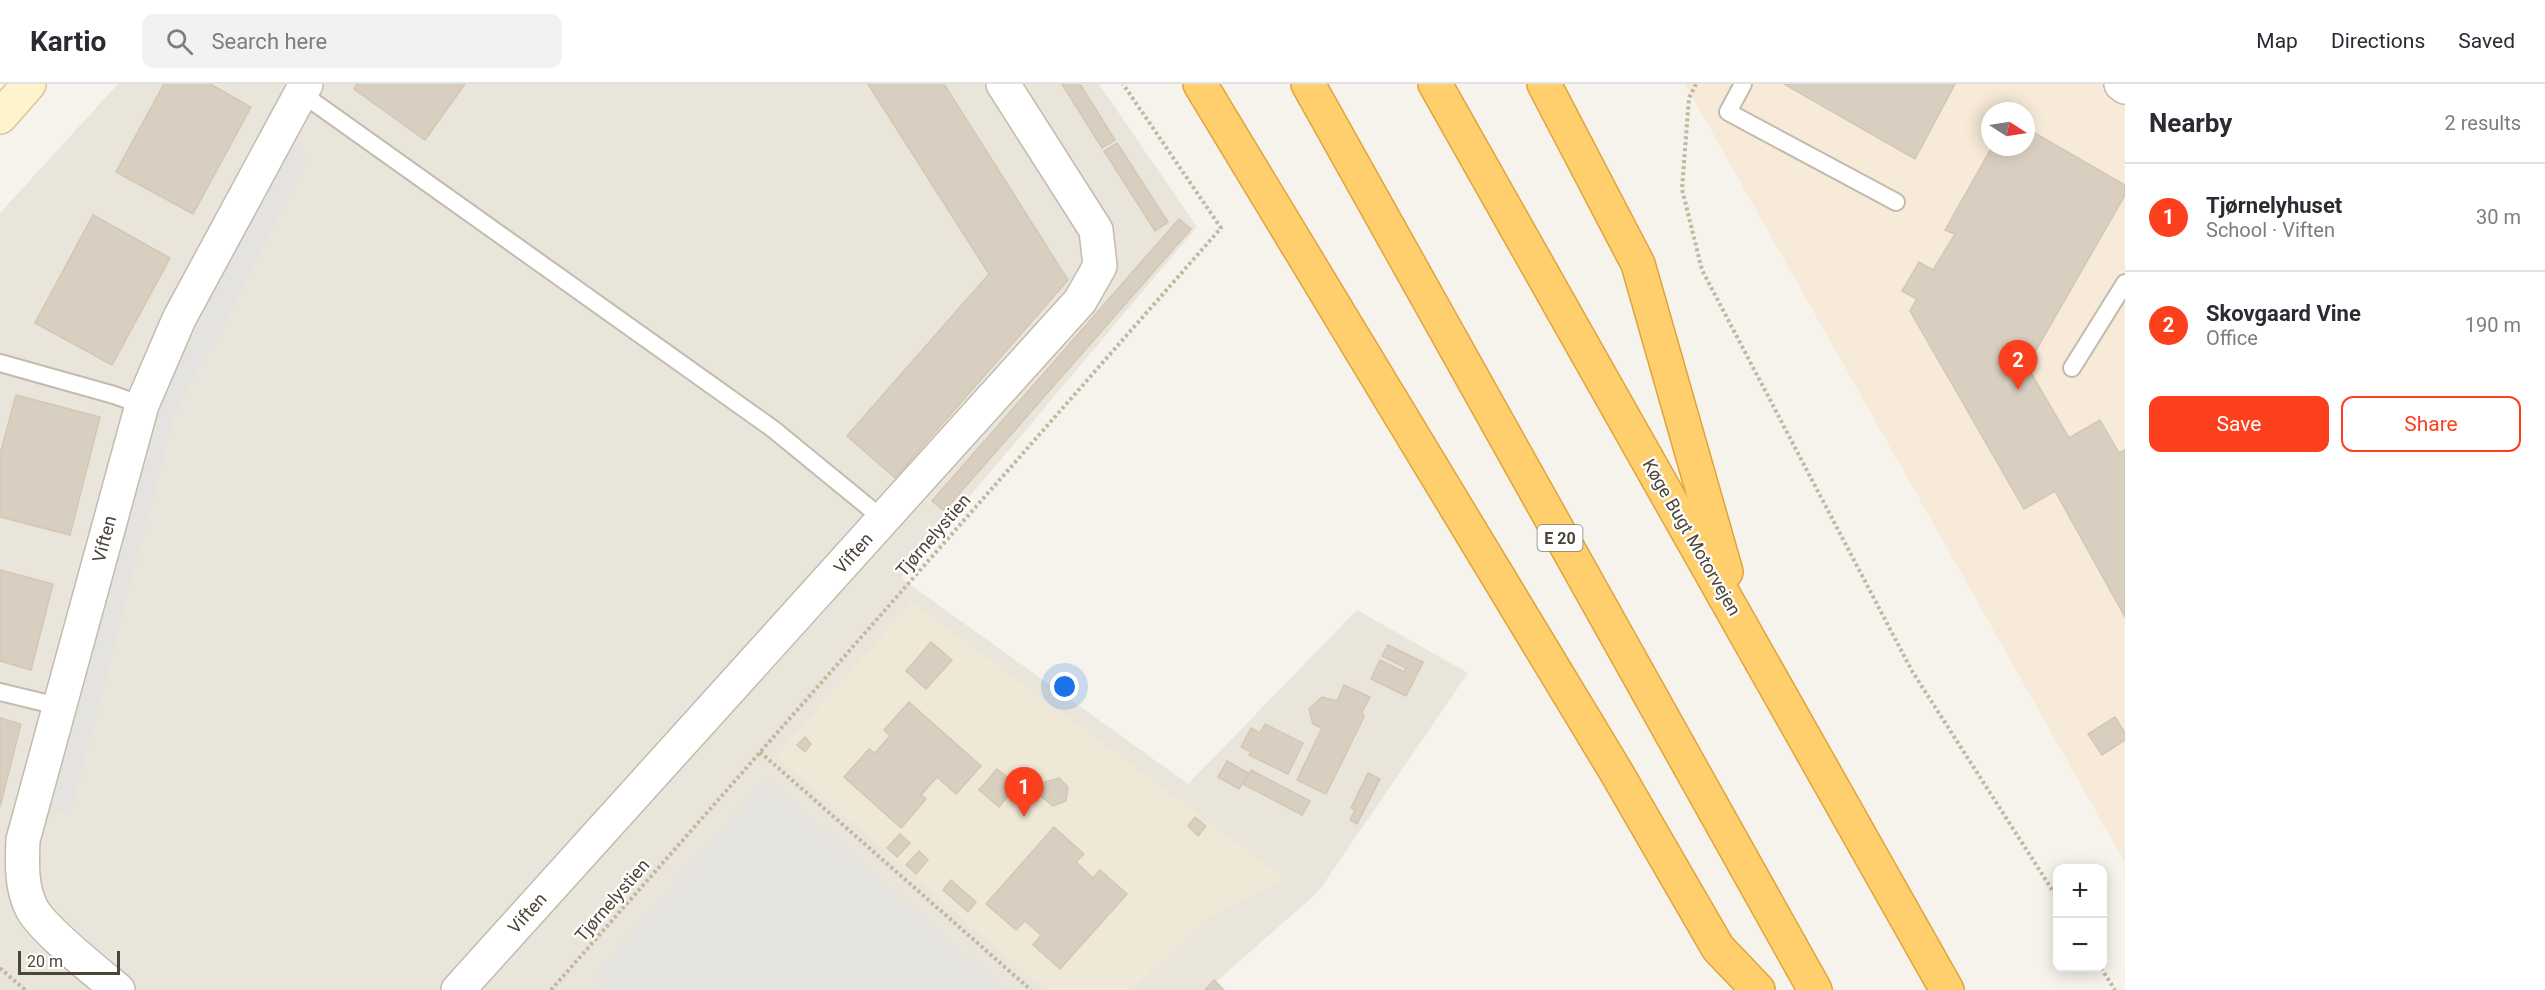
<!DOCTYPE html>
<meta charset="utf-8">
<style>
body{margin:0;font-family:Roboto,sans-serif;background:#f2f2f3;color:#2b2b33}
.controls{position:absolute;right:18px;bottom:18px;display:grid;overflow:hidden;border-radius:12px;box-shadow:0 3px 15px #0003}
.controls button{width:54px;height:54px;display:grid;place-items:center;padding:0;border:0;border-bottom:2px solid #e1e1e2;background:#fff;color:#2b2b33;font:30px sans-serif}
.compass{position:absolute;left:1981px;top:18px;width:54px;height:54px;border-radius:50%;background:#fff;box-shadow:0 3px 15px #0003;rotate:102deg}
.scale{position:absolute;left:18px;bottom:15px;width:102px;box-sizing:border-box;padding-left:6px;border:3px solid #4b4439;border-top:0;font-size:16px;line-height:21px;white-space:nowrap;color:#4b4439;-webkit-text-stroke:4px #fff;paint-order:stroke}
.you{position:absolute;left:1065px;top:603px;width:21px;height:21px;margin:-15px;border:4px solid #fff;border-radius:50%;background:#1a73e8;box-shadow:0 0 0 9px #1a73e833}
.badge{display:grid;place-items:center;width:39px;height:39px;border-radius:50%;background:#fc3f1d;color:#fff;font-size:20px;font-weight:700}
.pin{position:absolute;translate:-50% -50px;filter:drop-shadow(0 2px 3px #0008)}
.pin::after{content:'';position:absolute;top:32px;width:21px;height:18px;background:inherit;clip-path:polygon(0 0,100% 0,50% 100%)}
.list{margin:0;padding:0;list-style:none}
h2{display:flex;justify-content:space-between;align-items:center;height:78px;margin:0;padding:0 24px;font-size:26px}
h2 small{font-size:20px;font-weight:400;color:#7c7c81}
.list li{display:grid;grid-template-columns:39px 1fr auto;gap:18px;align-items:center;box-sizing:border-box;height:108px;padding:0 24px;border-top:2px solid #e1e1e2}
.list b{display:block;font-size:22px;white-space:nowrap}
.list p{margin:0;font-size:20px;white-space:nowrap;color:#7c7c81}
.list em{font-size:20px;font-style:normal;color:#7c7c81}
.actions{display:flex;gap:12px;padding:18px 24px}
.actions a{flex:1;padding:14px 0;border:2px solid #fc3f1d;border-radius:12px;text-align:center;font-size:21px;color:#fc3f1d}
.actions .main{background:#fc3f1d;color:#fff}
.icon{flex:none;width:33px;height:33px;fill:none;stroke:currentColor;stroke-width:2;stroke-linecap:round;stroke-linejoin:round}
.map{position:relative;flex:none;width:2125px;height:906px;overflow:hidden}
header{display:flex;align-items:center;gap:36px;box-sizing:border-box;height:84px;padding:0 30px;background:#fff;border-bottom:2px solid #e1e1e2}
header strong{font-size:28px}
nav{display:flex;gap:33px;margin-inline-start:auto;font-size:21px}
.search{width:420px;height:54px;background:#f2f2f3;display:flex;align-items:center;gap:15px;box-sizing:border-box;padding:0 21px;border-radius:12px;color:#7c7c81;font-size:22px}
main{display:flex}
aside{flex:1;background:#fff}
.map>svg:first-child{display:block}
.residential{fill:#eae5da}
.commercial{fill:#f7ead8;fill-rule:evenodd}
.education{fill:#efe8d6}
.parking{fill:#e5e3e0}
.building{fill:#d8cfc1;stroke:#d3c7b4;stroke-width:1.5}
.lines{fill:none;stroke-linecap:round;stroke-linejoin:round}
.lane-casing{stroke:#c2bbae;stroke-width:20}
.street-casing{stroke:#c2bbae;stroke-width:36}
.secondary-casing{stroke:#d6c79b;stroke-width:36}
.highway-casing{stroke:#e0a43c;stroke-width:36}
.path{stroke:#c4b79f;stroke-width:4;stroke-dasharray:3 3;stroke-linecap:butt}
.lane{stroke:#fff;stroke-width:16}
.street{stroke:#fff;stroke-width:33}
.secondary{stroke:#fff3cd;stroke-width:33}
.highway{stroke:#ffcf6e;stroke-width:33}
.labels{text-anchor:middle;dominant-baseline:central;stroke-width:4.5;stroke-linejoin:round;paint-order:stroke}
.shield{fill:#fff;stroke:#817c74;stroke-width:1.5}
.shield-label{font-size:16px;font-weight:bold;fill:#4b4439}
.street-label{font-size:18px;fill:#4b4439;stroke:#fff}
</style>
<header>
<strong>Kartio</strong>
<div class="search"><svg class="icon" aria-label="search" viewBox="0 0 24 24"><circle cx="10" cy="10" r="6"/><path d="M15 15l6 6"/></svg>Search here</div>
<nav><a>Map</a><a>Directions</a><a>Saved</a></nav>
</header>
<main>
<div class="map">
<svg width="2125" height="906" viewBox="0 0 2125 906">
<rect width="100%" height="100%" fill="#f6f3ec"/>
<polygon class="residential" points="118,0 1099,0 1197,143 901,494 1188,700 1357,526 1468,589 1318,808 1207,906 0,906 0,129"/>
<path class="commercial" d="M1685 0H2125V779ZM1990 27H2026V63H1990Z"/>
<polygon class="education" points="912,518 1285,795 1207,834 1131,906 1045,906 776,672"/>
<g class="parking">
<polygon points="286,59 311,71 174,333 70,732 47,725 150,325"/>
<polygon points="766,696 1003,906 605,906 592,895"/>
</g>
<g class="building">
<polygon points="164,0 210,0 251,23 193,130 116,88"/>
<polygon points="357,0 465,0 425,56 354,5"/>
<polygon points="868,0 944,0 1068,196 895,394 847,352 989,190"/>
<polygon points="1062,0 1080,0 1115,56 1102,64"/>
<polygon points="1784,0 1955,0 1915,75"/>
<polygon points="2026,44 2125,101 2125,111 2027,282 2069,354 2100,336 2119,369 2125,366 2125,533 2055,407 2024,425 1910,227 1917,215 1902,207 1919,178 1933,186 1955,150 1945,146 1992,63 2026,63"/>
<polygon points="1117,59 1168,138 1155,147 1104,67"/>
<polygon points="93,131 170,174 112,281 35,239"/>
<polygon points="1179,135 1191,145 944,427 932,417"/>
<polygon points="16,311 100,333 70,451 0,433 0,370"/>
<polygon points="0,486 53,500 31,586 0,577"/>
<polygon points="931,558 952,576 926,605 906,587"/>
<polygon points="1388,561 1423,578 1406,612 1371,595 1380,576 1404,588 1406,584 1382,572"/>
<polygon points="1344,601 1370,613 1362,628 1364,633 1326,710 1297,696 1322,644 1313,640 1309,625 1322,613 1337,617"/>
<polygon points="909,618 981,682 956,710 937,693 921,711 926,715 901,744 844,693 869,665 875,669 890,652 884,646"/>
<polygon points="2115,633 2125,649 2125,656 2102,671 2088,650"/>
<polygon points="0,634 21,640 0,723"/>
<polygon points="1265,640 1303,659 1288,690 1249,671 1251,668 1241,663 1251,644 1260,649"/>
<polygon points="805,653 811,660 805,668 797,661"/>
<polygon points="1227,677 1248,689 1239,705 1218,693"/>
<polygon points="997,685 1017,701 999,723 979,706"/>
<polygon points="1251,686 1310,717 1302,731 1243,700"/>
<polygon points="1368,689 1380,695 1357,740 1350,736 1355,726 1351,724"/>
<polygon points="1059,694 1068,703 1066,717 1053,722 1042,713 1045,698"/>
<polygon points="1195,733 1206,742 1198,752 1188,742"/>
<polygon points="1054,743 1084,770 1076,778 1093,794 1100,786 1127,810 1060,885 1033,861 1041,851 1025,837 1016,846 986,820"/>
<polygon points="900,750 910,759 897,773 887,764"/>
<polygon points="919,767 928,776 916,790 906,781"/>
<polygon points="951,796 976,818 968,828 943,806"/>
<polygon points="1214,896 1224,906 1205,906"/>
</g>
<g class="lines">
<defs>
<g id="lane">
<polyline points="1743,0 1728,28 1896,118"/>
<polyline points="301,9 773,345 883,435"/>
<polyline points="0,279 114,311 142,321"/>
<polyline points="2072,284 2125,199"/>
<polyline points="0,608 58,622"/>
</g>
<g id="street">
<polyline points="2121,0 2125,3"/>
<path d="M118 906C97 888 44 847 32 825 21 804 22 780 23 756L142 321 179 235 306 0"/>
<polyline points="458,906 1080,217 1100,182 1096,146 1003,0"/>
</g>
<polyline id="secondary" points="0,33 29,0"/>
<g id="highway">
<polyline points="1200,0 1615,686 1718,864 1758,906"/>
<polyline points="1308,0 1815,906"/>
<polyline points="1435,0 1947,906"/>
<polyline points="1544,0 1638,180 1726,488"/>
</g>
</defs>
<use href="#lane" class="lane-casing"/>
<use href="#street" class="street-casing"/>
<use href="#secondary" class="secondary-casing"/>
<use href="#highway" class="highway-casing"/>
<g class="path">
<polyline points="1696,0 1689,14 1682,105 1702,186 1912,587 2058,815"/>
<polyline points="760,668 1031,906"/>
<polyline points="0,884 25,906"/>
<polyline points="2101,884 2115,906"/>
<polyline points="551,906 1221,144 1123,0"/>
</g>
<use href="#lane" class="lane"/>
<use href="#street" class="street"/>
<use href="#secondary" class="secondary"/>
<use href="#highway" class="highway"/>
</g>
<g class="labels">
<rect class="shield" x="1537.5" y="441" width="45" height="26" rx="4.5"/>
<g class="shield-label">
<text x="1560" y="454">E 20</text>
</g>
<g class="street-label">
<text transform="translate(933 451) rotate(-49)">Tjørnelystien</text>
<text transform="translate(1692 453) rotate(60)">Køge Bugt Motorvejen</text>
<text transform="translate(104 455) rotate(-75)">Viften</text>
<text transform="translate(853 469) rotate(-48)">Viften</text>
<text transform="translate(612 816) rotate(-49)">Tjørnelystien</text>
<text transform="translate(527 829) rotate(-48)">Viften</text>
</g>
</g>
</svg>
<div class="controls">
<button>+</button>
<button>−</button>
</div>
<svg class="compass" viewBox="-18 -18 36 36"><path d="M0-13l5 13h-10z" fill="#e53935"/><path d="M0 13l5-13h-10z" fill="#7c7c81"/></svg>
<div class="scale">20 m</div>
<div class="you"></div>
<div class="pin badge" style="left:1024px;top:733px">1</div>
<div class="pin badge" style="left:2018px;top:306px">2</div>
</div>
<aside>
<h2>Nearby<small>2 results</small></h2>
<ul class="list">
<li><span class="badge">1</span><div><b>Tjørnelyhuset</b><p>School · Viften</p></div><em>30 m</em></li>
<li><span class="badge">2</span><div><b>Skovgaard Vine</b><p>Office</p></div><em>190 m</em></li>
</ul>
<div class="actions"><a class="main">Save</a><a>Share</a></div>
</aside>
</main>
